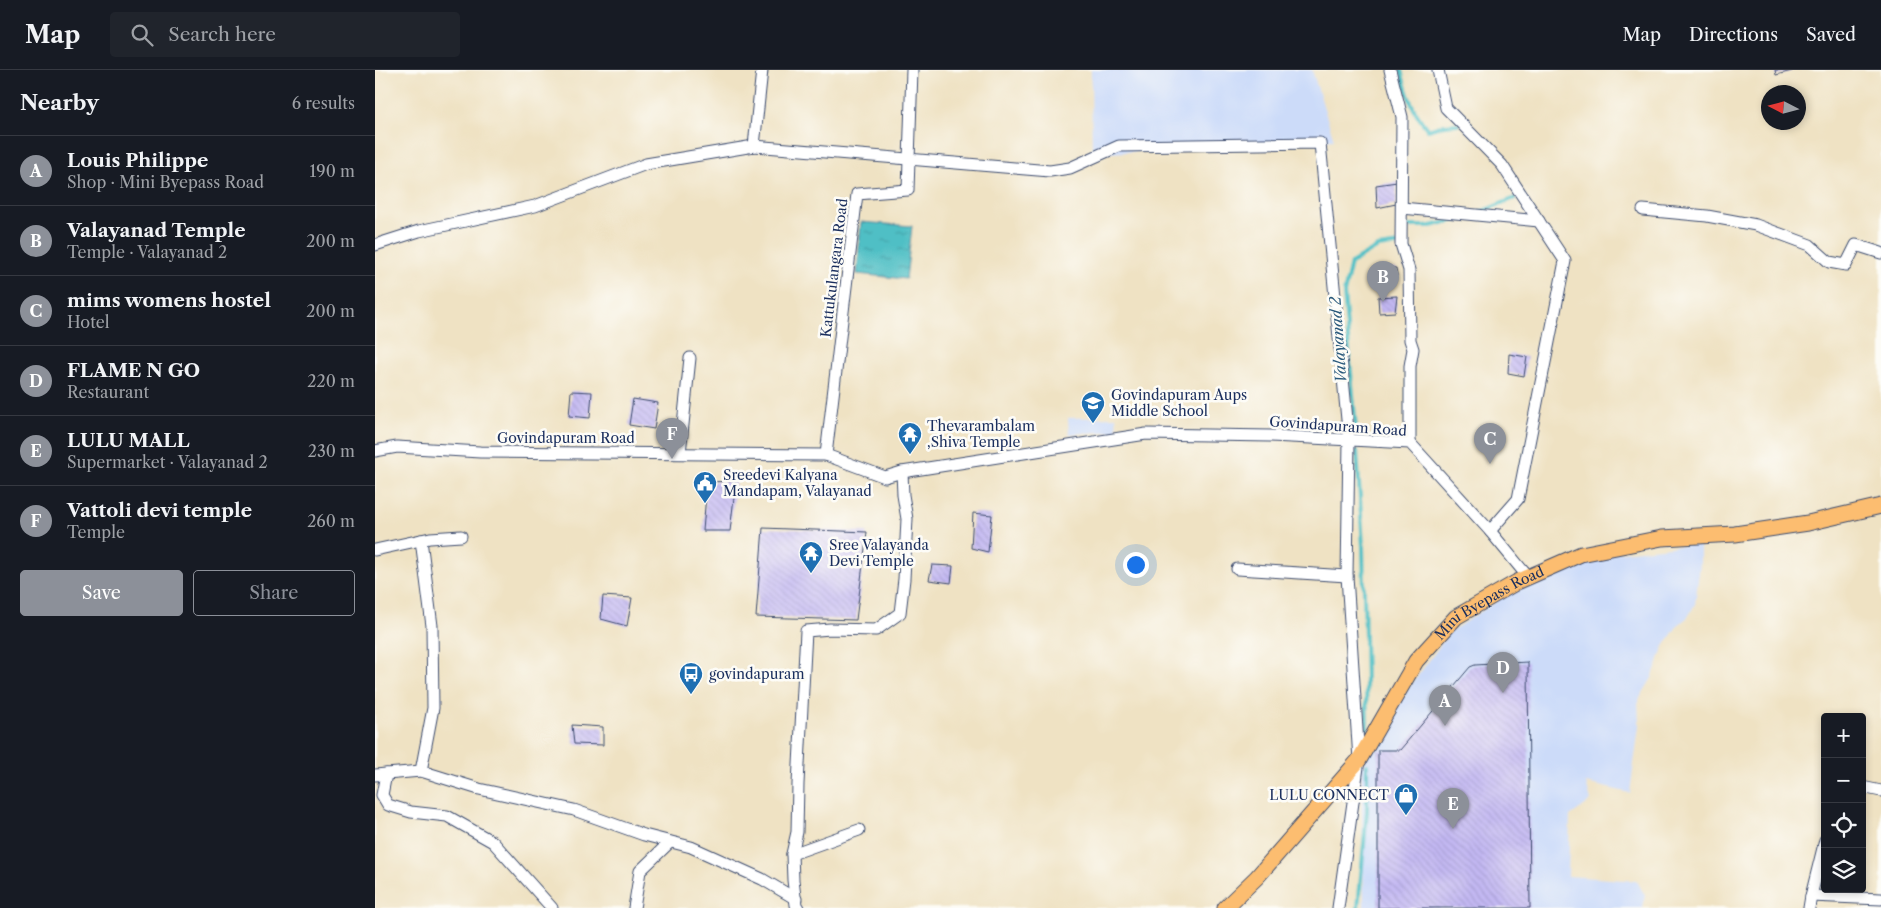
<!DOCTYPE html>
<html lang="en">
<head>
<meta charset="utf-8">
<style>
	:root { --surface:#171b24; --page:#20242c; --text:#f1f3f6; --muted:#9ea1a6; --line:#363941; --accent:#8c9099 }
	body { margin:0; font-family:"Libre Caslon Text",serif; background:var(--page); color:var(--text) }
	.controls { position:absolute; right:15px; bottom:15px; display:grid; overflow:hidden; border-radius:5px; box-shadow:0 2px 8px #0003 }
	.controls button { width:45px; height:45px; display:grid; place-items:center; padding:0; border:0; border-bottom:1px solid var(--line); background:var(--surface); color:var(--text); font:25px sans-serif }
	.compass { position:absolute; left:1386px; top:15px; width:45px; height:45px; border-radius:50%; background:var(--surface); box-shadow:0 2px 8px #0003; rotate:276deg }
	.you { position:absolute; left:760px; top:494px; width:18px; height:18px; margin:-12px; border:4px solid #fff; border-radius:50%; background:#1a73e8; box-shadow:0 0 0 8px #1a73e833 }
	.badge { display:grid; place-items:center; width:32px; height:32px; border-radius:50%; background:var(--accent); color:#fff; font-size:16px; font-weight:700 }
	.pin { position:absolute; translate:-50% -41px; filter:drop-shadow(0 1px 2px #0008) }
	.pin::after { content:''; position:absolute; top:26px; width:18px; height:15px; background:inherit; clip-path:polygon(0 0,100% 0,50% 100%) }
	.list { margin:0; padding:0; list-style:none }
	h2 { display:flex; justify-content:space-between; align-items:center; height:65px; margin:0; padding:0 20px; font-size:21px }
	h2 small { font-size:16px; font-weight:400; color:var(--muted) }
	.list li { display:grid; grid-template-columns:32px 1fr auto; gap:15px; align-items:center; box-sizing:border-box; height:70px; padding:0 20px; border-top:1px solid var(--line) }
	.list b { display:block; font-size:19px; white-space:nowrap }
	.list p { margin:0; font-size:16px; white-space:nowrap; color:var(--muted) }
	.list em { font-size:16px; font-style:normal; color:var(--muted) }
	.actions { display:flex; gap:10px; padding:15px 20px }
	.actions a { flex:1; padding:11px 0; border:1px solid var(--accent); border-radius:5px; text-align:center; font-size:18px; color:var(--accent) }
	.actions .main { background:var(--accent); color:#fff }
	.icon { flex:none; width:28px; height:28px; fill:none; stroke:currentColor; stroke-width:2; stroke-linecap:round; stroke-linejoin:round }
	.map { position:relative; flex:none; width:1506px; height:838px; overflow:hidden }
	header { display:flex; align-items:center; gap:30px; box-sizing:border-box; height:70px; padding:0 25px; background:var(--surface); border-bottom:1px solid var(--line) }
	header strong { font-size:24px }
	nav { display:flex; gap:28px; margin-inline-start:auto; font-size:18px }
	.search { width:350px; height:45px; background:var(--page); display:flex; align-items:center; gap:12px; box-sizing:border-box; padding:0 18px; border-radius:5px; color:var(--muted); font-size:19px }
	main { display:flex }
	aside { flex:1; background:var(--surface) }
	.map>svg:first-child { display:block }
</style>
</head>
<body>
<header>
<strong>Map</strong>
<div class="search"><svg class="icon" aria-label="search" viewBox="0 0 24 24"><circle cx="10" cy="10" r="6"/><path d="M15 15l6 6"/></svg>Search here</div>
<nav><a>Map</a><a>Directions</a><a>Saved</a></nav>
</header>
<main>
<aside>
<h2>Nearby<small>6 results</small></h2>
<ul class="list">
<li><span class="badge">A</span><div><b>Louis Philippe</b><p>Shop · Mini Byepass Road</p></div><em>190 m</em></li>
<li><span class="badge">B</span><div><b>Valayanad Temple</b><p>Temple · Valayanad 2</p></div><em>200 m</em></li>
<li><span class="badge">C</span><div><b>mims womens hostel</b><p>Hotel</p></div><em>200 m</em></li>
<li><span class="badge">D</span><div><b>FLAME N GO</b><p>Restaurant</p></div><em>220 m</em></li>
<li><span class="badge">E</span><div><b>LULU MALL</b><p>Supermarket · Valayanad 2</p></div><em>230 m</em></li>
<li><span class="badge">F</span><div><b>Vattoli devi temple</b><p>Temple</p></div><em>260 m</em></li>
</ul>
<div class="actions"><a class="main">Save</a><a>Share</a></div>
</aside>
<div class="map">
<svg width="1506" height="838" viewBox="0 0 1506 838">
	<defs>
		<pattern id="water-ripples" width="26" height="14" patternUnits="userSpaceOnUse" patternTransform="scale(1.25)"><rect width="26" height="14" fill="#50bfc5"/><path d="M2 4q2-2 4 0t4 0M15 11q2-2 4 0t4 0" fill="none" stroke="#429ca3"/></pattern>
		<pattern id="building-back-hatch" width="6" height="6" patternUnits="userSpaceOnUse" patternTransform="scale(1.25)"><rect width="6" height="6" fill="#c3b8f2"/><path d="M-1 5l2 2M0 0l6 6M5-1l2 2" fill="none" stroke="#a79ed2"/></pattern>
	</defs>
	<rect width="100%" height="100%" fill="#fdfcf7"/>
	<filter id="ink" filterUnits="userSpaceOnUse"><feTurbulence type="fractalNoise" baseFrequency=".02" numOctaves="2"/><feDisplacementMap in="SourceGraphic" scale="10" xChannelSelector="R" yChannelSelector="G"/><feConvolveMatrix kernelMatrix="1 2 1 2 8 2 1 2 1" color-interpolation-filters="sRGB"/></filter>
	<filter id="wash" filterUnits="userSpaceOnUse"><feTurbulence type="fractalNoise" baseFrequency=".0096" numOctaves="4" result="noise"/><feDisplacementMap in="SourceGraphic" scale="20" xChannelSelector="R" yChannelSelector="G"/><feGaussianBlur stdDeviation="1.12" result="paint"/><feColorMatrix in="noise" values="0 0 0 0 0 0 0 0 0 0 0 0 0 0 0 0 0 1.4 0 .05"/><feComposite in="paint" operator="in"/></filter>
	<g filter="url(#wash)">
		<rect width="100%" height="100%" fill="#efe2c3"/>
		<g fill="#ccdbf9">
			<path d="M 716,0 L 937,0 L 959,70 L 717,84 Z"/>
			<path d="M 741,347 L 742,361 L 694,364 L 693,348 Z"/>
			<path d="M 1325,474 L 1325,494 L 1320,534 L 1313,547 L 1303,555 L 1288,578 L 1277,608 L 1263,631 L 1264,656 L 1255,723 L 1211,713 L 1216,731 L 1195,746 L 1193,806 L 1262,811 L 1270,826 L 1268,838 L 989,838 L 986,696 L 1034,618 L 1075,562 L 1145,516 L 1201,495 L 1237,483 Z"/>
		</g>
		<path fill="url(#water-ripples)" stroke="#367792" d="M 486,152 L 537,156 L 531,209 L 482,204 Z"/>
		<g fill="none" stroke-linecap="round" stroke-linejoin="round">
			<g stroke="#50bfc5" stroke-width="4">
				<path d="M 1026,0 C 1032,25 1037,40 1053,60 L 1069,55 L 1083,54"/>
				<path d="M 1105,142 L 1140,128"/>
				<path d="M 1027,156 L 1056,156 L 1089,148"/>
				<path d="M 981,360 L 969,223 L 976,193 L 1003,177 L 1025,174"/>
				<path d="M 982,381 L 988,476 L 992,659"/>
				<path d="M 983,838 L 992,741 L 992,695"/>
			</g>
		</g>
		<g id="blocks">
			<g fill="url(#building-back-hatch)">
				<path d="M 1400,0 L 1417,0 L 1417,1 L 1401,5 Z"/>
				<path d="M 1022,112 L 1021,134 L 1002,138 L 1001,115 Z"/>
				<path d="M 1007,198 L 1021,198 L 1022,206 L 1009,206 Z"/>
				<path d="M 1022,226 L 1020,242 L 1004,243 L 1003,227 Z"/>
				<path d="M 1134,284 L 1152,287 L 1149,306 L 1133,303 Z"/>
				<path d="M 196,321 L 217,322 L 215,348 L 194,346 Z"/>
				<path d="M 258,329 L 283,333 L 279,359 L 254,355 Z"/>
				<path d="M 361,411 L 355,461 L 328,461 L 332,412 Z"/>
				<path d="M 598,443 L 617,445 L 613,482 L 596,478 Z"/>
				<path d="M 388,458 L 492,462 L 481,550 L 381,547 Z"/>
				<path d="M 557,495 L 578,496 L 576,513 L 554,510 Z"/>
				<path d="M 228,526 L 257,528 L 252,556 L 226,549 Z"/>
				<path d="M 1153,592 L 1155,838 L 1003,838 L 1003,680 L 1025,680 L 1095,597 L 1100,595 Z"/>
				<path d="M 197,655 L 228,657 L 228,675 L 199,674 Z"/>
			</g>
		</g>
	</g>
	<g filter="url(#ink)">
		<use href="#blocks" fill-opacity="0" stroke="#3b4a6d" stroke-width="1"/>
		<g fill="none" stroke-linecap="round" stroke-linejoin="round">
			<g stroke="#3b4a6d" stroke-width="13">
				<g id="minor">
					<path d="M 1015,0 L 1027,47 L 1026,174 L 1034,200 L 1035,270 L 1038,279 L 1035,296 L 1035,373"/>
					<path d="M 1063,0 L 1071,38 L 1127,95 L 1190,191 L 1143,429 L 1115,461"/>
					<path d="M 379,76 L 387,0"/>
					<path d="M 1027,138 L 1164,151"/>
					<path d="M 1268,140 L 1332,146 L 1381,155 L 1435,175 L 1454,192 L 1471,195 L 1481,175 L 1506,183"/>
					<path d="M 0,175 L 44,161 L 160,136 L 271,94 L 379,76 L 675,101 L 695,98 L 744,76 L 945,73 L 974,370 L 972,506 L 984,690 L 963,838"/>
					<path d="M 0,381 L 22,377 L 105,382 L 451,385 L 510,407 L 527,402 L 771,364 L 896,366 L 1035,373 L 1115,461 L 1153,507"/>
					<path d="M 305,383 L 315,288"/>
					<path d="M 451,385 L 482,124 L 533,120 L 537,0"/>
					<path d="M 46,470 L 57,556 L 58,638 L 46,701 L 104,719 L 199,740 L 269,765 L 316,777 L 387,809 L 421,829"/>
					<path d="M 0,480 L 55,468 L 86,466"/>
					<path d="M 862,499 L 972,506"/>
					<path d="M 11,704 L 7,725 L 13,735 L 36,742 L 72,746 L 118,772 L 177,838"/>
					<path d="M 0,705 L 46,701"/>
					<path d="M 1487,717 L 1506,721"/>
					<path d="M 417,784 L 484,760"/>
					<path d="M 1436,826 L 1450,770"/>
					<path d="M 259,838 L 265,801 L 295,772"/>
					<path d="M 423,838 L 421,835 L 418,810 L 417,784 L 422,762 L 423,714 L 431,561 L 455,559 L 501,560 L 525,543 L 529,509 L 532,449 L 528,425 L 527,402"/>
					<path d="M 1434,838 L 1436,826 L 1506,829"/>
				</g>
			</g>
			<g stroke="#3b4a6d" stroke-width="17">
				<g id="major">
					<path id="s1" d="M 850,838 L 882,807 L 984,690 L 1041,591 L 1081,547 L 1142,512 L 1206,484 L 1287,468 L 1360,464 L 1433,453 L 1506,436"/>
				</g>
			</g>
			<use href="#minor" stroke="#fff" stroke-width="11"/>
			<use href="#major" stroke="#fcbd6f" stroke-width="15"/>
		</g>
	</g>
	<defs>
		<g id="school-pin" transform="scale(1.25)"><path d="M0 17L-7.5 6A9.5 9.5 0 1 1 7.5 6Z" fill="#1f6fb2" stroke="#fdfcf7"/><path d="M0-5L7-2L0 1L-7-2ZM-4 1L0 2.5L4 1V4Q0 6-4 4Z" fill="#fff"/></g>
		<g id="temple-pin" transform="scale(1.25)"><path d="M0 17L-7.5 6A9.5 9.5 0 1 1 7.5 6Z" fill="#1f6fb2" stroke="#fdfcf7"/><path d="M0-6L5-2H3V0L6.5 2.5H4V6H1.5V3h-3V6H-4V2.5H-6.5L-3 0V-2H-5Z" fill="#fff"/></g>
		<g id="civic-pin" transform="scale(1.25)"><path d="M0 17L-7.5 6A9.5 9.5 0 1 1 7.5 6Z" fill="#1f6fb2" stroke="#fdfcf7"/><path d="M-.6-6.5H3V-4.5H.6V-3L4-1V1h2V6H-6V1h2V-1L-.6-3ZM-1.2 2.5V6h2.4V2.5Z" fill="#fff"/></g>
		<g id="bus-pin" transform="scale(1.25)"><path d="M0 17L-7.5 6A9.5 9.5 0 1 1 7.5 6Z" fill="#1f6fb2" stroke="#fdfcf7"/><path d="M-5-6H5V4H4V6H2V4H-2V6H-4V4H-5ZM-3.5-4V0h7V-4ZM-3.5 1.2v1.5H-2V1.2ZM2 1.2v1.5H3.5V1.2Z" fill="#fff"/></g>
		<g id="shop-pin" transform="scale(1.25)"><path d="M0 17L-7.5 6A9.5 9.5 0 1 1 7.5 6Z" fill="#1f6fb2" stroke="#fdfcf7"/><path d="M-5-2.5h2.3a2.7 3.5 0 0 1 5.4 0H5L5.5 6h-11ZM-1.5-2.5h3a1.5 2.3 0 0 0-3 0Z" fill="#fff"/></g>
	</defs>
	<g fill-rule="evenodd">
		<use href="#school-pin" x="718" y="333"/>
		<use href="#temple-pin" x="535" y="364"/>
		<use href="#civic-pin" x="330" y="413"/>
		<use href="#temple-pin" x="436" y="483"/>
		<use href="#bus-pin" x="316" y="604"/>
		<use href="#shop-pin" x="1031" y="725"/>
	</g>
	<g text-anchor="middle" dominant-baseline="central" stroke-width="5" stroke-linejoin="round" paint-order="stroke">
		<g font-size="14" fill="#1b2f5e" stroke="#fdfcf7">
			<text transform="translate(459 198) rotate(-83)">Kattukulangara Road</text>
			<text transform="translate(963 356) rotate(4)">Govindapuram Road</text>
			<text x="191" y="368">Govindapuram Road</text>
			<text stroke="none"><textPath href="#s1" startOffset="409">Mini Byepass Road</textPath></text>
		</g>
		<g font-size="14" fill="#1b2f5e" stroke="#fdfcf7" text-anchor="start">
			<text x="736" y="325">Govindapuram Aups<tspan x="736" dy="16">Middle School</tspan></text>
			<text x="552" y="356">Thevarambalam<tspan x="552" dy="16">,Shiva Temple</tspan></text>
			<text x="348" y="405">Sreedevi Kalyana<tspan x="348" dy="16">Mandapam, Valayanad</tspan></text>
			<text x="454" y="475">Sree Valayanda<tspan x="454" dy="16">Devi Temple</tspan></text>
			<text x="334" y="604">govindapuram</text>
			<text x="1014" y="725" text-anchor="end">LULU CONNECT</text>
		</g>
		<g font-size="15" font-style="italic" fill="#2b5a7d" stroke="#fdfcf7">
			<text transform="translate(963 270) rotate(-94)">Valayanad 2</text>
		</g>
	</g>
</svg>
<div class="controls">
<button>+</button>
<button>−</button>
<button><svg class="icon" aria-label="locate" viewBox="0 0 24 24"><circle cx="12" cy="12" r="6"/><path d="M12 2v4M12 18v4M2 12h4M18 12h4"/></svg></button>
<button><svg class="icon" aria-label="layers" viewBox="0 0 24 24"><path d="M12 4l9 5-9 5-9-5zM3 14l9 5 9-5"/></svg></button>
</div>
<svg class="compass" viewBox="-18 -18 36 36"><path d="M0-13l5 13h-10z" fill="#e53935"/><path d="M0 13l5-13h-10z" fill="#9ea1a6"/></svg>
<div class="you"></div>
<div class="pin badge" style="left:1070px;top:656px">A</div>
<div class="pin badge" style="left:1008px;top:232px">B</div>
<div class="pin badge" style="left:1115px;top:394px">C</div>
<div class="pin badge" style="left:1128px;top:623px">D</div>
<div class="pin badge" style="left:1078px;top:759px">E</div>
<div class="pin badge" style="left:297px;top:389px">F</div>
</div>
</main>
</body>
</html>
